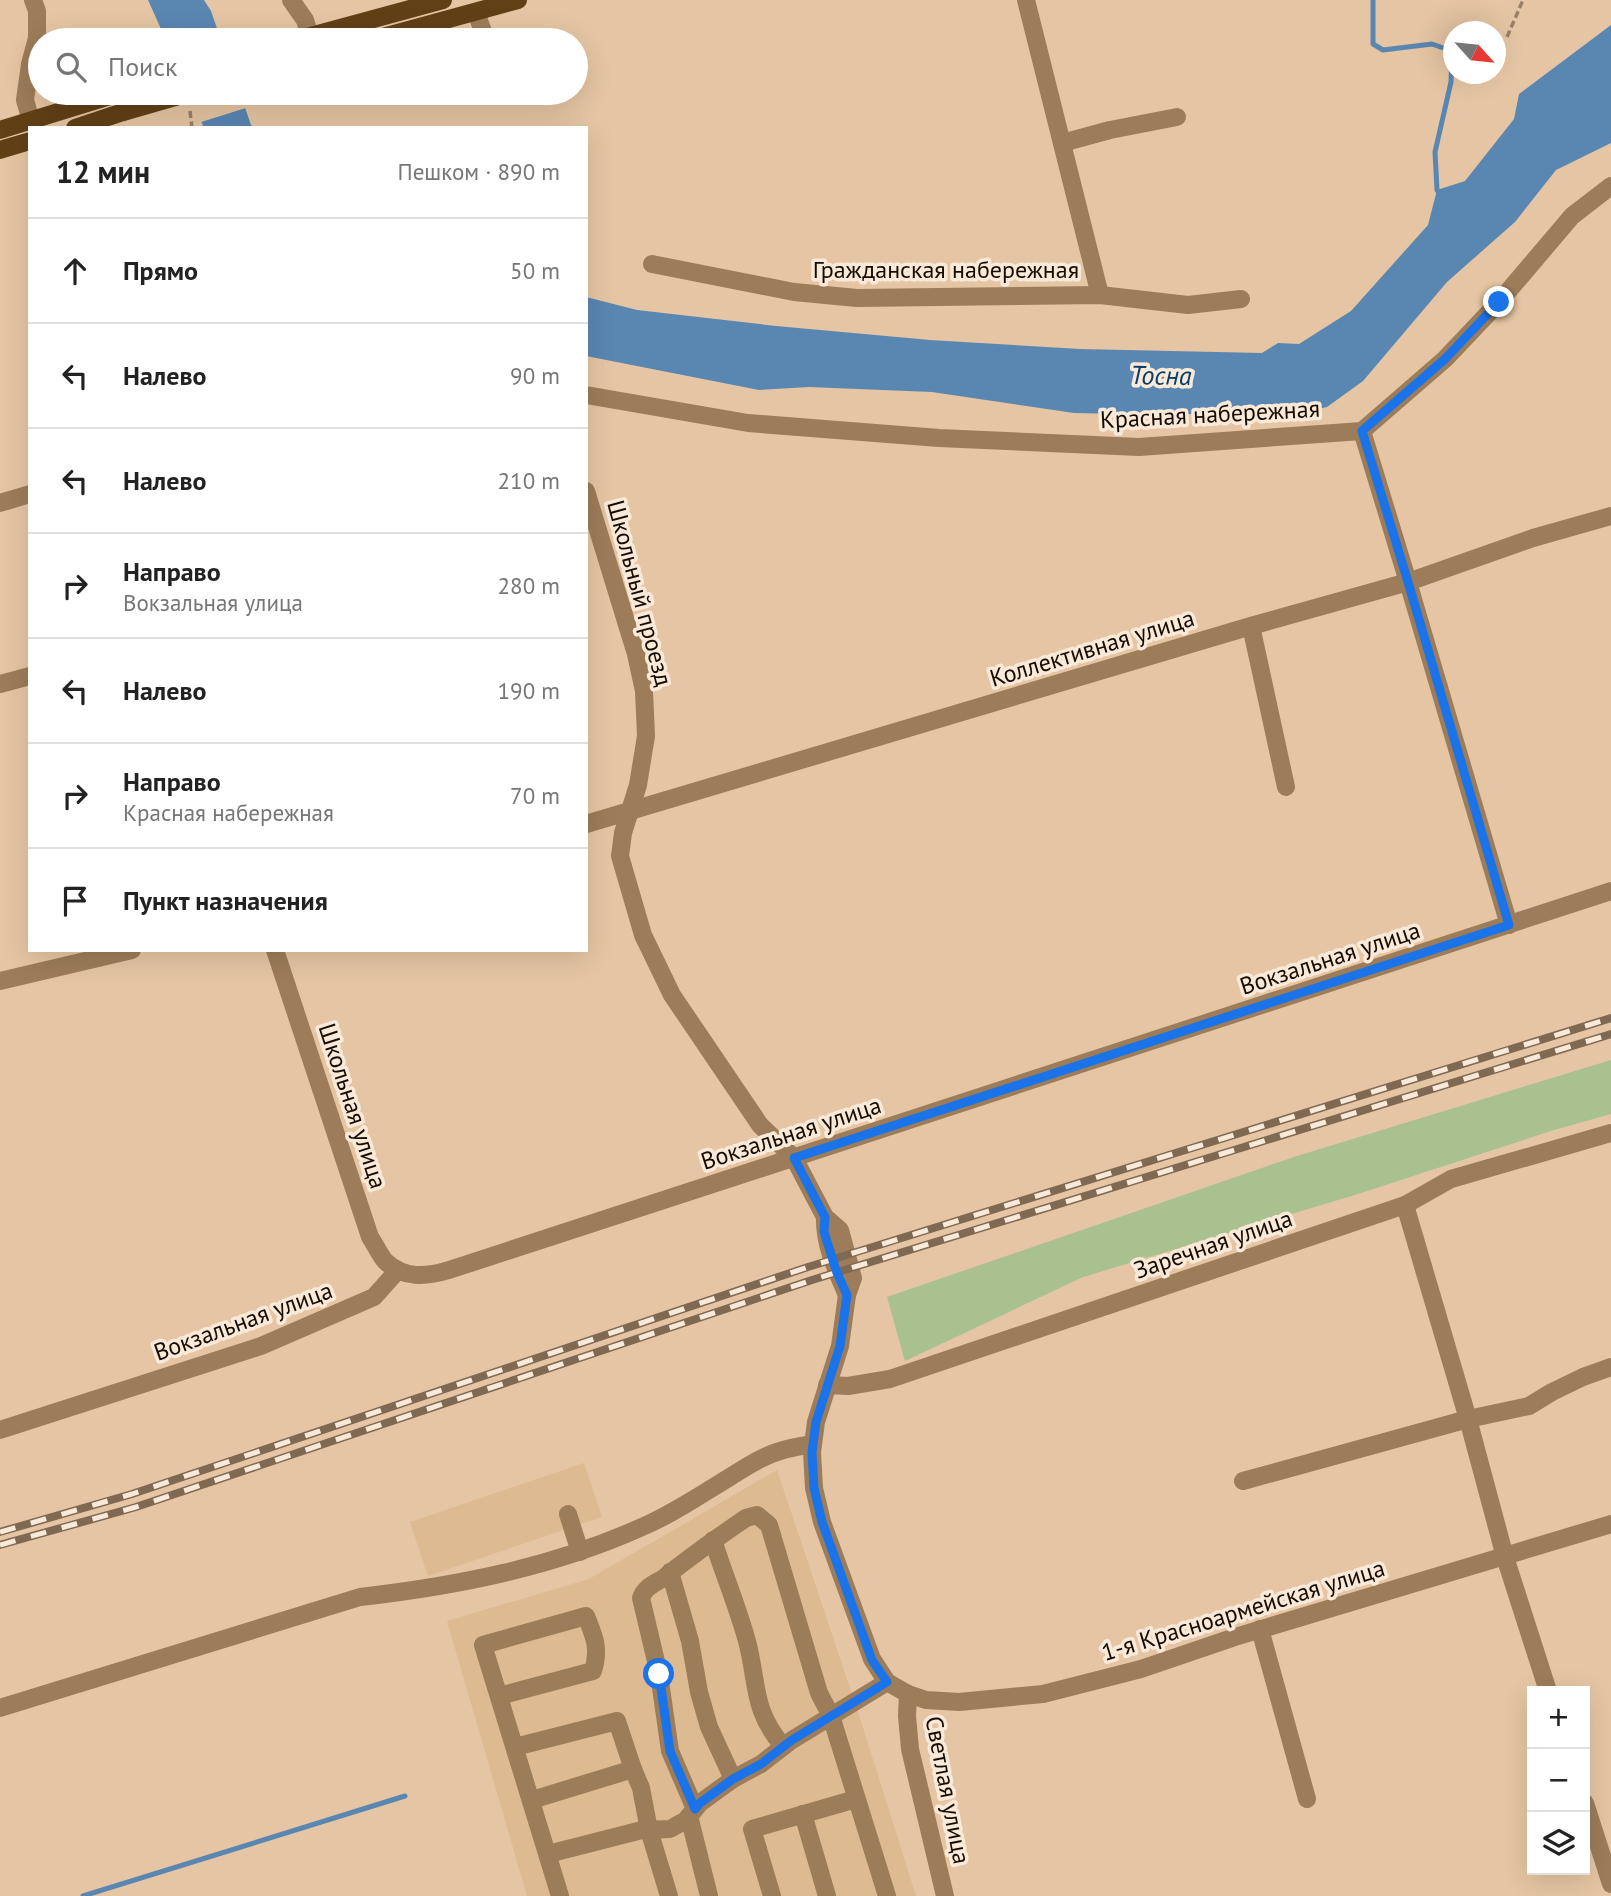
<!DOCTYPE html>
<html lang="ru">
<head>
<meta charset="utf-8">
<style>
	:root { --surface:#fff; --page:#f2f2f2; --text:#222; --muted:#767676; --line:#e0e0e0 }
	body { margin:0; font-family:"PT Sans",sans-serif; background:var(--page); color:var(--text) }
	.controls { position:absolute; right:21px; bottom:21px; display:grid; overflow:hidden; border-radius:0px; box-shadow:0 7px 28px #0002 }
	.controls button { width:63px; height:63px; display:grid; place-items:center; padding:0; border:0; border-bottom:2px solid var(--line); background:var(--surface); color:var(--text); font:35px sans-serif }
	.compass { position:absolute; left:1443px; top:21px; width:63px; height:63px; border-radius:50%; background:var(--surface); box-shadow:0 7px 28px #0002; rotate:117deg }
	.stop { position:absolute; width:21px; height:21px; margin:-16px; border:5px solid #1a73e8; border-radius:50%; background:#fff }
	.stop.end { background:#1a73e8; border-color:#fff; box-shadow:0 2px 7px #0008 }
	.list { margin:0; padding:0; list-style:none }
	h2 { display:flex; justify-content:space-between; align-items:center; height:91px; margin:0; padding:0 28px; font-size:30px }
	h2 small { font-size:23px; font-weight:400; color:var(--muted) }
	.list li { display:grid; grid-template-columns:46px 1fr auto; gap:21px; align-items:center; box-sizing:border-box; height:105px; padding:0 28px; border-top:2px solid var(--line) }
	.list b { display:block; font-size:26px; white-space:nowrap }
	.list p { margin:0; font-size:23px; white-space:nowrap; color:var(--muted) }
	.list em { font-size:23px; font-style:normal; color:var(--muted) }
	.icon { flex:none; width:38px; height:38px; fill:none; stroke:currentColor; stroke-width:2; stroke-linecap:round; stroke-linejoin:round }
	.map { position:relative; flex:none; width:1611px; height:1896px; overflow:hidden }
	.search { position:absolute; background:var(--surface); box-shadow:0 7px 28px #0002; left:28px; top:28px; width:560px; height:77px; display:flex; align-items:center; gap:18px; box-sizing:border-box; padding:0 24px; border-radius:38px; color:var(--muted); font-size:26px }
	.panel { position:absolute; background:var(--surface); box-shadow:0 7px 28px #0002; left:28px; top:126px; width:560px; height:826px; border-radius:0px }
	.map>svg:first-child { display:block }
</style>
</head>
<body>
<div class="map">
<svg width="1611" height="1896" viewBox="0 0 1611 1896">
	<rect width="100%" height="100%" fill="#e5c5a3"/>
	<g fill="#deba92">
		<path d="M 584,1463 L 602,1517 L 428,1576 L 410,1522 Z"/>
		<path d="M 777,1470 L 860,1718 L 916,1896 L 527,1896 L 447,1621 L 589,1579 Z"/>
	</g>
	<path fill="#a8c18e" d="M 1611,1060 L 1611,1114 L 1554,1130 L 1358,1194 L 1083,1277 L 905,1361 L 887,1297 L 1297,1156 Z"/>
	<g fill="#5a86b2">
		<path d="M 148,0 L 204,0 L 211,11 L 221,40 L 166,40 Z"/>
		<path d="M 1611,25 L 1611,143 L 1556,170 L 1515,222 L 1447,282 L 1363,381 L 1327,407 L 1313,410 L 1292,407 L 1176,415 L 1074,413 L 932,392 L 809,387 L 759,390 L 586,356 L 586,297 L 637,310 L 776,326 L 930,340 L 1080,349 L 1262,353 L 1278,343 L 1299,344 L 1351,311 L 1428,225 L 1437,190 L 1465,181 L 1514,119 L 1519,94 Z"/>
		<path d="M 189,93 L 240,93 L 251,125 L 256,128 L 204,128 Z"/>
	</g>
	<path fill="#e5c5a3" d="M 185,93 L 244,93 L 249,107 L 198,123 Z"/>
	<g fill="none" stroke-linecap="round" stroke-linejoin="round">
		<g stroke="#5a86b2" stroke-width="5">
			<path d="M 1373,0 L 1373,44 L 1383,50 L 1432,44 L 1452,51 L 1451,82 L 1435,152 L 1437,190 L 1440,194"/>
			<path d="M 83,1896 L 405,1796"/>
		</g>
		<g stroke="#998168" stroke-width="3.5" stroke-dasharray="7 3.5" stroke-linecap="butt">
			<path d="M 1507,37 L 1523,0"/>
			<path d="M 53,38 C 82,38 116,31 144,40"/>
			<path d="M 190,111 L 192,128"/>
		</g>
		<g stroke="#9d7c59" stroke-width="18">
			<path d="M 291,0 L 305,20 L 310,36"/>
			<path d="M 1026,0 L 1100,295"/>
			<path d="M 476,12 L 486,40"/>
			<path d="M 31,121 L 25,100 L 30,64 L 37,38 L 37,11 L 33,0"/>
			<path d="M 1062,143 L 1110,130 L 1177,117"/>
			<path d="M 652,264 L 794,292 L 857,298 L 1100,295 L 1188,305 L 1241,299"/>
			<path d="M 586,395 L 748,423 L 939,438 L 1139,447 L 1362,431 L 1445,359 L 1499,302 L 1572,216 L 1611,186"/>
			<path d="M 1362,431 L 1408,582 L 1509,925"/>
			<path d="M 586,491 L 636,654 L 644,691 L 646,736 L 638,785 L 623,833 L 620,856 L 643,935 L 672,995 L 760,1125 L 794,1158 L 825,1217 L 840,1230 L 853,1278 L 847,1295 L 840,1346 L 816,1422 L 812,1452 L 814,1488 L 822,1522 L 872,1659 L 887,1682 L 908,1694 L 926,1700 L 959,1702 L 1043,1694 L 1141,1669 L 1235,1637 L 1611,1524"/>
			<path d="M 0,503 L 30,494"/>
			<path d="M 1251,626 L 1286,787"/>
			<path d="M 0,684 L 30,676"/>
			<path d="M 586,824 L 1251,626 L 1408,582 L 1533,538 L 1611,516"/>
			<path d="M 275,950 L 370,1237 C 375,1244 379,1254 385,1261 C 404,1279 426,1277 449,1270 L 1611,891"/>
			<path d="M 0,981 L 132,950"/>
			<path d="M 1405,1205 L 1468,1419 L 1505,1557 L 1548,1691"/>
			<path d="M 825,1217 C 824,1244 836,1270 847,1295"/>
			<path d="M 827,1385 L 848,1386 L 890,1379 L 1405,1205 L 1451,1179 L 1611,1133"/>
			<path d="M 0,1430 L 261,1346 L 374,1297 L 398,1270"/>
			<path d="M 1243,1481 L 1468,1419 L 1529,1406 L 1552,1392 L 1583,1377 L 1611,1367"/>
			<path d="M 568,1514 L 580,1552"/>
			<path d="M 713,1540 C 724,1575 739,1610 748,1645 C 758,1687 753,1711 783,1746"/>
			<path d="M 670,1572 L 690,1641 L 699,1692 L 709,1727 L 733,1779"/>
			<path d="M 1260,1629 L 1307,1799"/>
			<path d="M 908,1694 L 907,1716 L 910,1749 L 945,1896"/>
			<path d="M 499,1696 L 593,1671 C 600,1648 594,1636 586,1616 L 483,1645 L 560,1896"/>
			<path d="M 0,1708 L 360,1597 C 457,1586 553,1567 642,1527 C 673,1514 702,1494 730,1477 C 745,1468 760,1457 777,1452 C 788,1448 800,1446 813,1444"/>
			<path d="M 515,1747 L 617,1721 L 633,1769 L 641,1788 L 649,1830 L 669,1896"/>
			<path d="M 532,1800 L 633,1769"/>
			<path d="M 1585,1803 L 1611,1884"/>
			<path d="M 695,1809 L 670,1751 L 659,1674 L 641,1598 C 645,1586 655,1584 665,1577 C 691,1556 718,1537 746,1518 L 757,1515 L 769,1525 L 819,1693 L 831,1716 L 887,1896"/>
			<path d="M 803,1814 L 827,1896"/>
			<path d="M 689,1816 L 709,1896"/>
			<path d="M 548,1854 L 642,1830 L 670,1829 L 686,1820 L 700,1803 L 733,1779 L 761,1764 L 792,1740 L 887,1682"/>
			<path d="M 772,1896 L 752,1829 L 856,1799"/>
		</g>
		<g stroke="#624017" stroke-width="18">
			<path d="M 296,40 L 443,0"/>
			<path d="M 372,40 L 518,0"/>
			<path d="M 75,128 L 123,112"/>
			<path d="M 0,130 L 120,93"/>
			<path d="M 0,150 L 30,141"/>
		</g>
		<g stroke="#7f6953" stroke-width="8">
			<g id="rail">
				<path d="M 0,1532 L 132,1494 L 808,1267 L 1611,1018"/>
				<path d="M 0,1545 L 136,1507 L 812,1280 L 1611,1034"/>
			</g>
		</g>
		<use href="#rail" stroke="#f9e9d8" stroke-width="5" stroke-dasharray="16" stroke-linecap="butt"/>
		<path stroke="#624017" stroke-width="18" d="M 123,112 L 189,93"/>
	</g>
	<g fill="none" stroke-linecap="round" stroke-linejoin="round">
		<path stroke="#1a73e8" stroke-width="9" d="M 659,1674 L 670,1751 L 695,1809 L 700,1803 L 733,1779 L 761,1764 L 792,1740 L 887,1682 L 872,1660 L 822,1522 L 814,1488 L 812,1452 L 816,1422 L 840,1346 L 847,1295 L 837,1273 L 824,1232 L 825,1217 L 794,1158 L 1509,925 L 1408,582 L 1362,431 L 1445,359 L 1499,302"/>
	</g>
	<g text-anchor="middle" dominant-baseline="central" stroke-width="7" stroke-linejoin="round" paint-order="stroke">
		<g font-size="24" fill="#170c02" stroke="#f9e9d8">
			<text x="946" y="269">Гражданская набережная</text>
			<text transform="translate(1210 414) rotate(-3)">Красная набережная</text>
			<text transform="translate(640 593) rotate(75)">Школьный проезд</text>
			<text transform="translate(1092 648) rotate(-17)">Коллективная улица</text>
			<text transform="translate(1330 958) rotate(-18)">Вокзальная улица</text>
			<text transform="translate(353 1106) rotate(72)">Школьная улица</text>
			<text transform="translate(791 1133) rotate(-18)">Вокзальная улица</text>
			<text transform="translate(1213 1244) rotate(-19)">Заречная улица</text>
			<text transform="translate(243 1321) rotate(-20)">Вокзальная улица</text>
			<text transform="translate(1243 1610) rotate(-17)">1-я Красноармейская улица</text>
			<text transform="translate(948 1790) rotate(79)">Светлая улица</text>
		</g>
		<g font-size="26" font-style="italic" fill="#093e68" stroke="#f9e9d8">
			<text transform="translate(1161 375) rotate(1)">Тосна</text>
		</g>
	</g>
</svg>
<div class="controls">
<button>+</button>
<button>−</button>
<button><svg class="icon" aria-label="layers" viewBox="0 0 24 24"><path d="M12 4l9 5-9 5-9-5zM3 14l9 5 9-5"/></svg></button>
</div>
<svg class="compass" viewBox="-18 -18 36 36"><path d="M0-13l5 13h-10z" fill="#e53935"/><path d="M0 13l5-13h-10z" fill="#767676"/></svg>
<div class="stop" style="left:659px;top:1674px"></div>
<div class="stop end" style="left:1499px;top:302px"></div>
<div class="search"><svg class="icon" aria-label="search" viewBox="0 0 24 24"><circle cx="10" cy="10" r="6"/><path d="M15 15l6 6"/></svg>Поиск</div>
<section class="panel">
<h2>12 мин<small>Пешком · 890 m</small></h2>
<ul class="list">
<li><svg class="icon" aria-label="ahead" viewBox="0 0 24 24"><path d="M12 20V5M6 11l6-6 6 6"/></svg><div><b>Прямо</b></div><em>50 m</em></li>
<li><svg class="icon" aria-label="left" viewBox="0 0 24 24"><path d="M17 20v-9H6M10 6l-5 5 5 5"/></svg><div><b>Налево</b></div><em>90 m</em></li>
<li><svg class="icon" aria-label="left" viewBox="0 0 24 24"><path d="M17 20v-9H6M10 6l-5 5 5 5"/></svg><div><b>Налево</b></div><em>210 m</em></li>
<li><svg class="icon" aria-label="right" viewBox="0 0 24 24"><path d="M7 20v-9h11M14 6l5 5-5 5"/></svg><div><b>Направо</b><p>Вокзальная улица</p></div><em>280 m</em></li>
<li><svg class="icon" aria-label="left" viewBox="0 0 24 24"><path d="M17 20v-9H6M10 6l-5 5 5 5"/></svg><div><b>Налево</b></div><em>190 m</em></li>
<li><svg class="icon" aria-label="right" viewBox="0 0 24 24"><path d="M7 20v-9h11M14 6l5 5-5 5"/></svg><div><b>Направо</b><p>Красная набережная</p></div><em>70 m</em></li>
<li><svg class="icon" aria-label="arrive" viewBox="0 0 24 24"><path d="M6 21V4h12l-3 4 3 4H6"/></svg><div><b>Пункт назначения</b></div></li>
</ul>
</section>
</div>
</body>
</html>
